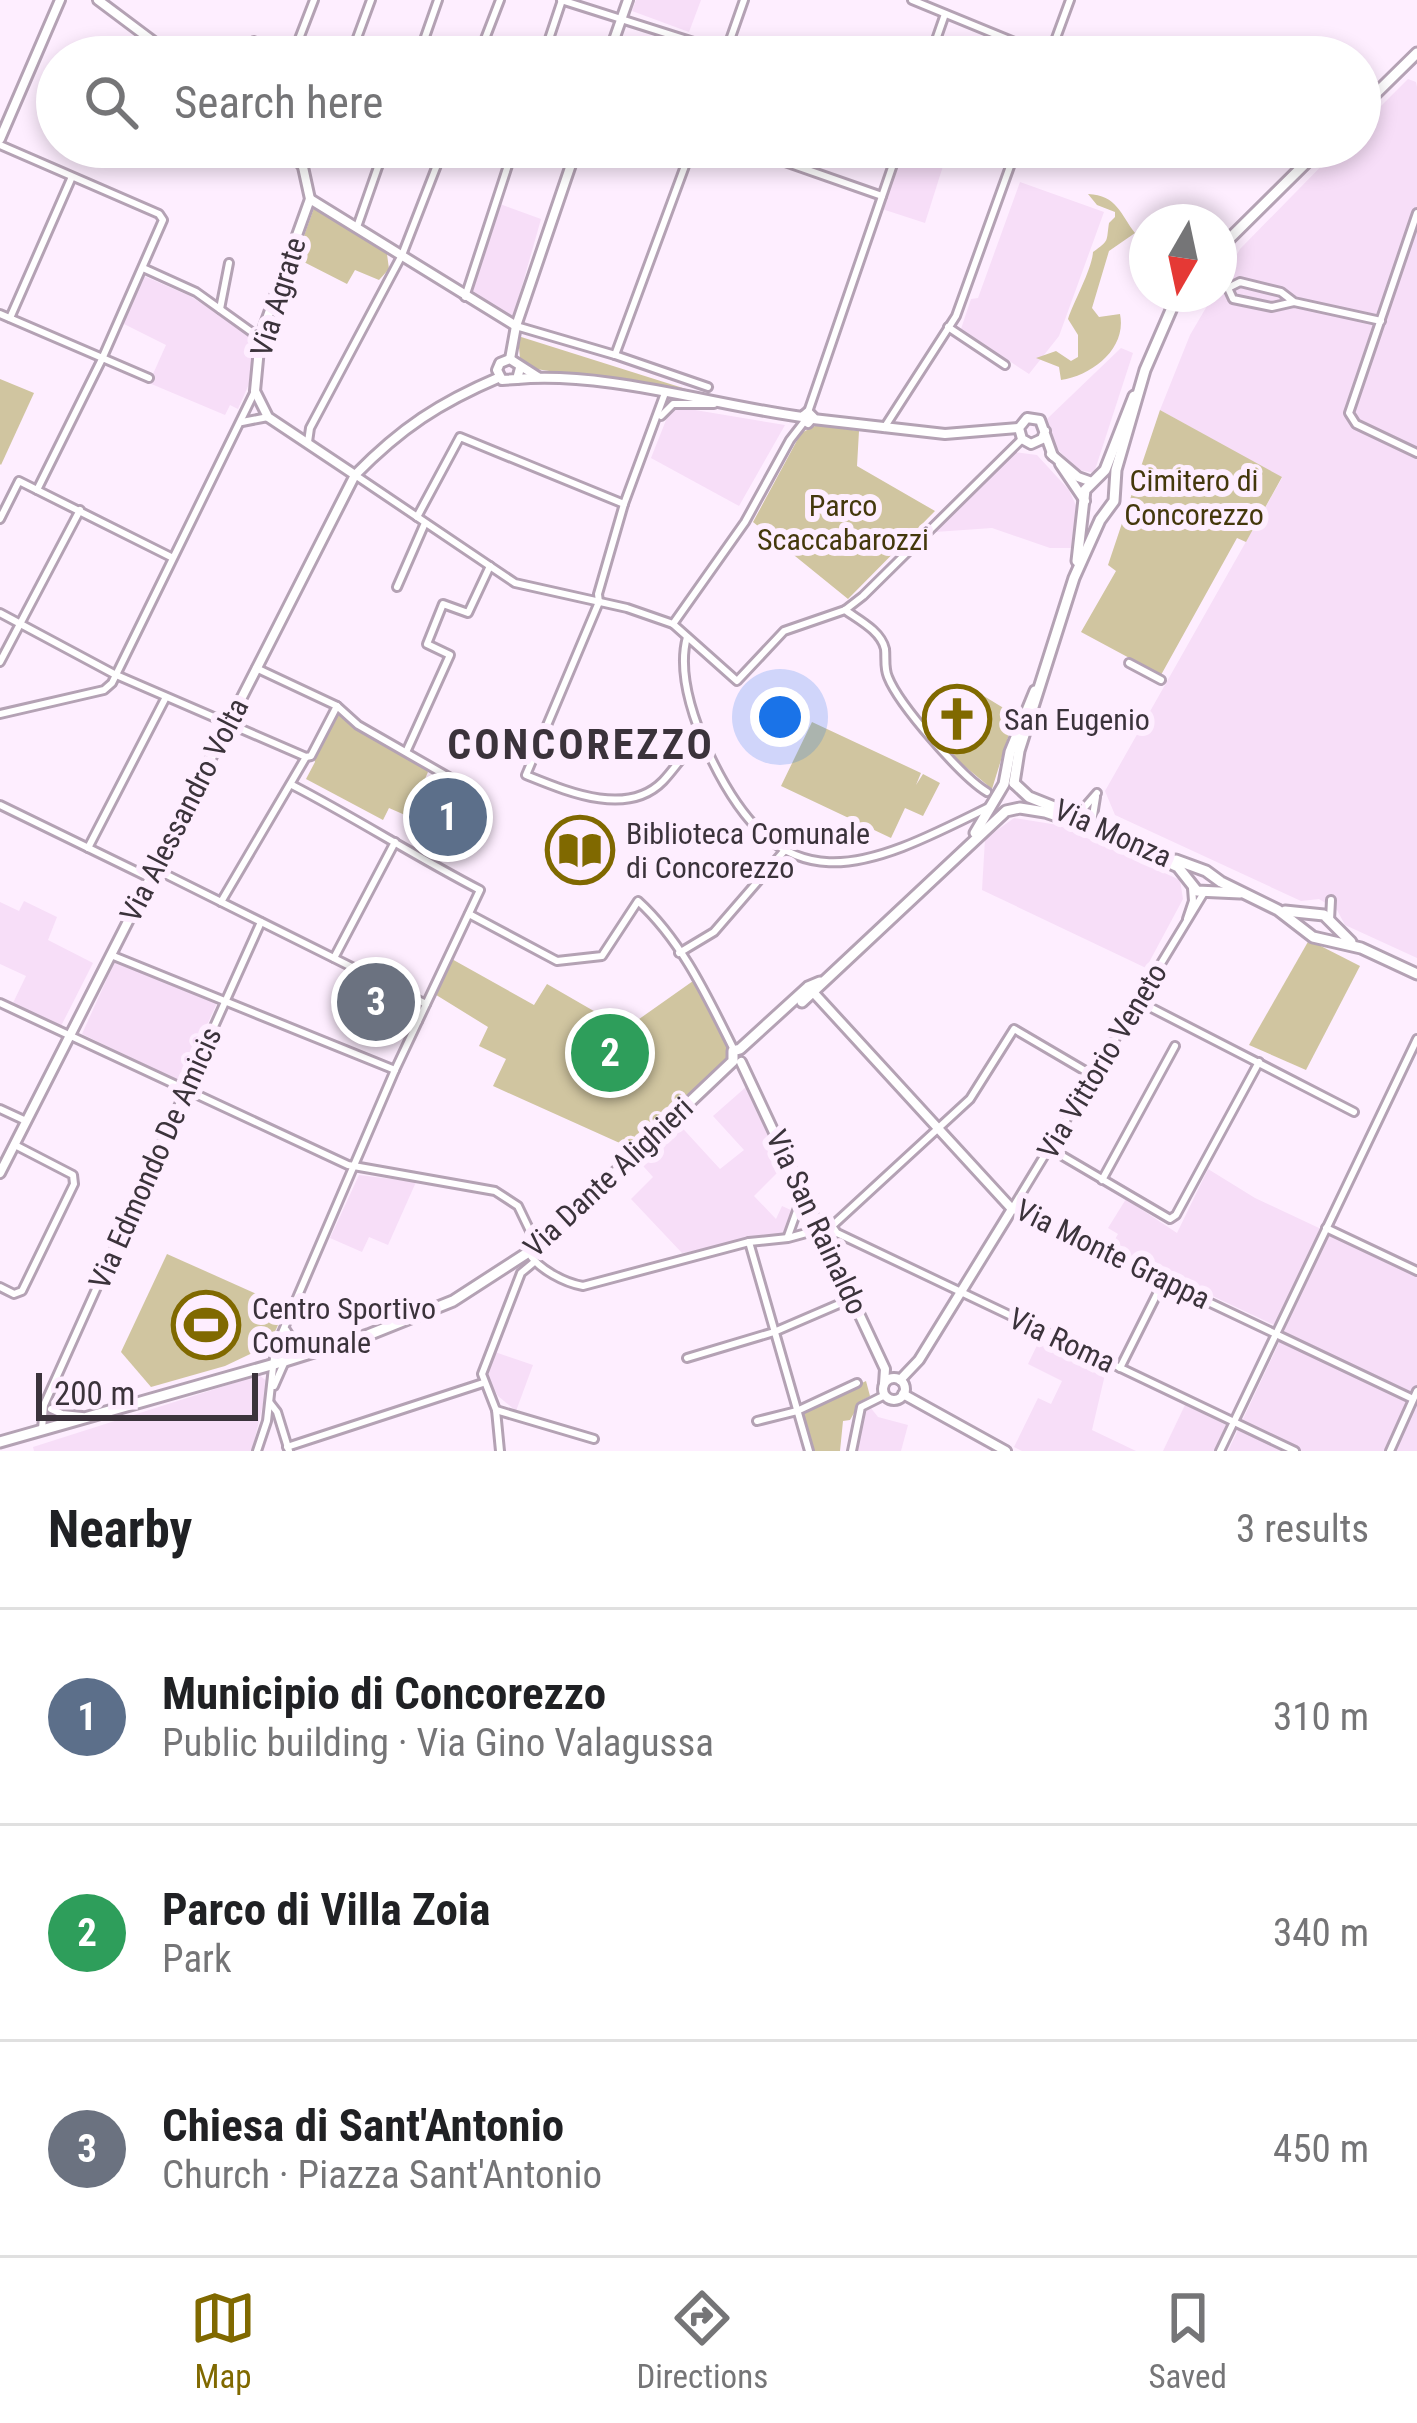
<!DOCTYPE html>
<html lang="en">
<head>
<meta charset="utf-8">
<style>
	:root { --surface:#fff; --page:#f6f6f6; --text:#202124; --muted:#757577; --line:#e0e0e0; --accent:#806900 }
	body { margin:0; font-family:"Roboto Condensed",sans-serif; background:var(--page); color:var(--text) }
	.compass { position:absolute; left:1129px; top:204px; width:108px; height:108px; border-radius:50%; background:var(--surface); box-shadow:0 6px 18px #0003; rotate:189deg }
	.scale { position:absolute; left:36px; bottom:30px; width:222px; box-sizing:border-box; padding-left:12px; border:6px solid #3b333b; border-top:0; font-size:33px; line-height:42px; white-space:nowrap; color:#3b333b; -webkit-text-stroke:9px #feeeff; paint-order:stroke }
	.you { position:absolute; left:780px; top:717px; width:42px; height:42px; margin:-30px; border:9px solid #fff; border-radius:50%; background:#1a73e8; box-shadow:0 0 0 18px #1a73e833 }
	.badge { display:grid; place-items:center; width:78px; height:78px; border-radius:50%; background:var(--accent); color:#fff; font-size:39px; font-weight:700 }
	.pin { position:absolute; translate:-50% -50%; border:6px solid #fff; box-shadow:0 3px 12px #0006 }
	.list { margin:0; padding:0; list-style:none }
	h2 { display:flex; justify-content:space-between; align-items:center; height:156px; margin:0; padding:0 48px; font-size:51px }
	h2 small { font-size:39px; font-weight:400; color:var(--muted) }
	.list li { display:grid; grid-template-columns:78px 1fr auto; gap:36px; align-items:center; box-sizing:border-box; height:216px; padding:0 48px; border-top:3px solid var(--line) }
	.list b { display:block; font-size:45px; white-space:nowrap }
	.list p { margin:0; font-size:39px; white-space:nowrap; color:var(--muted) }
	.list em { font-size:39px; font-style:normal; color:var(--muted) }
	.icon { flex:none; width:66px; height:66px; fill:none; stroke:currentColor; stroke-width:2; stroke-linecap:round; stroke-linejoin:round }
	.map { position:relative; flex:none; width:1417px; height:1451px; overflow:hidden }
	.search { position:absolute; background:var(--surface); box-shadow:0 6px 18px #0003; left:36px; right:36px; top:36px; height:132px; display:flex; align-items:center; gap:30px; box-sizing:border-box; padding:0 42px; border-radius:66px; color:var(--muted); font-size:45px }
	.sheet { height:804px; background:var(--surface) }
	nav { display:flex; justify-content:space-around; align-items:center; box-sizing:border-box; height:168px; border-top:3px solid var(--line); background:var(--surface); font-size:33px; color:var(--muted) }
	nav a { display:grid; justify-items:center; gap:6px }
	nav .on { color:var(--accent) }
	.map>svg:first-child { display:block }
</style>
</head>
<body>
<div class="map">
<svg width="1417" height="1451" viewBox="0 0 1417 1451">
	<rect width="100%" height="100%" fill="#feeeff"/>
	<g fill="#f7def8">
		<path d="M 636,0 L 701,0 L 689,32 L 632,11 Z"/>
		<path d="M 1408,79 L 1416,82 L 1417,87 L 1417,958 L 1345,925 L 1337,910 L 1319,899 L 1301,901 L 1115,815 L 1105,791 L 1282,478 L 1160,410 L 1190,335 L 1214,294 L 1219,294 L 1219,285 L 1240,249 L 1340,147 L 1360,147 L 1360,127 Z"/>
		<path d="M 904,147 L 949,147 L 925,223 L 882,209 Z"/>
		<path d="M 1020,182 L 1104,212 L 1059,336 L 1029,374 L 961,329 L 971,299 L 978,298 Z"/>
		<path d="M 500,204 L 541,219 L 513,318 L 471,295 Z"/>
		<path d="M 144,276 L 190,296 L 254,337 L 252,377 L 238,409 L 230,405 L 225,415 L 149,383 L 166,345 L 122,323 Z"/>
		<path d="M 1121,348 L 1133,353 L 1094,473 L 1079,470 L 1055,447 L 1047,419 Z"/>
		<path d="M 677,407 L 785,425 L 739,506 L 651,458 L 670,410 Z"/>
		<path d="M 1015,452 L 1037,455 L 1069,490 L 1079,512 L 1074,548 L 1050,548 L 992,528 L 935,532 Z"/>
		<path d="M 1014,818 L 1058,825 L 1180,880 L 1183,899 L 1146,968 L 982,890 L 985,839 Z"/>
		<path d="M 24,901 L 57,917 L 48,940 L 93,963 L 61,1026 L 13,1003 L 26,976 L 0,964 L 0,902 L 19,911 Z"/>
		<path d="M 115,961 L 217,1003 L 181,1082 L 82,1034 Z"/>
		<path d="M 746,1087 L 783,1167 L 754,1196 L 776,1219 L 782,1206 L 793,1211 L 783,1235 L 682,1253 L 631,1199 L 653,1177 L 635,1157 L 675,1120 L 720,1169 L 744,1150 L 713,1116 Z"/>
		<path d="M 1208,1169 L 1255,1198 L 1417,1274 L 1417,1451 L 1228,1451 L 1285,1330 L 1110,1248 L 1118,1234 L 1108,1228 L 1126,1199 L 1177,1233 Z"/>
		<path d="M 359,1175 L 416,1182 L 388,1245 L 369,1237 L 362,1252 L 330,1238 Z"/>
		<path d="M 1042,1335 L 1107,1366 L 1092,1430 L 1136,1451 L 1022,1451 L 1014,1447 L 1038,1398 L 1051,1404 L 1062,1381 L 1028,1364 Z"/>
		<path d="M 495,1352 L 533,1365 L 516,1411 L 498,1396 L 486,1376 Z"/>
		<path d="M 259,1375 L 268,1382 L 252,1451 L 34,1451 L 33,1447 Z"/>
		<path d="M 1185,1405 L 1226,1425 L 1214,1451 L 1163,1451 Z"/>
		<path d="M 870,1407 L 878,1417 L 908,1425 L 901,1451 L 855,1451 L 862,1414 Z"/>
	</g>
	<g fill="#d0c5a0">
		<path d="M 1088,194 C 1117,195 1121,215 1135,233 L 1109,251 L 1092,308 L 1099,317 L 1120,314 C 1127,348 1093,375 1061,380 L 1059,367 L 1036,358 L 1056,351 L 1071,361 L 1078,357 L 1078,335 L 1068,319 C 1074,301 1092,269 1093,252 C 1110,240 1106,242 1109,223 L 1115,217 L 1115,212 L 1097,205 Z"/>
		<path d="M 314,208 L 387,254 L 389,269 L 379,280 L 355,270 L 347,284 L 296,258 Z"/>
		<path d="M 518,336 L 686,389 L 685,391 L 529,368 L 520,358 Z"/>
		<path d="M 0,379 L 34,393 L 1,465 L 0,464 Z"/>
		<path d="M 1160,410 L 1282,477 L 1246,542 L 1237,538 L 1161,675 L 1081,632 L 1116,571 L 1108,565 Z"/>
		<path d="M 817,425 L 859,431 L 857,466 L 935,511 L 848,599 L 753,522 L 801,433 Z"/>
		<path d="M 974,690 L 1015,715 L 992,789 L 950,754 L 976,728 L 985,712 L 968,700 Z"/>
		<path d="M 335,713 L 407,754 L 428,772 L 410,813 L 405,815 L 389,808 L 383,820 L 306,779 L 315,762 L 313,755 Z"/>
		<path d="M 812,722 L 921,773 L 916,785 L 923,774 L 940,783 L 923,816 L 905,808 L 891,838 L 781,786 Z"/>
		<path d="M 1309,940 L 1360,966 L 1306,1070 L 1249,1045 Z"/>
		<path d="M 450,958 L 534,1005 L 547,984 L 625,1029 L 693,981 L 728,1048 L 726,1061 L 633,1149 L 493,1086 L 506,1059 L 479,1046 L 488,1027 L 433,993 Z"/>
		<path d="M 167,1254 L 286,1307 L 269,1345 L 225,1366 L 151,1387 L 121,1352 Z"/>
		<path d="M 866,1381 L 870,1396 L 861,1401 L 850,1420 L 843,1421 L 840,1451 L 813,1451 L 802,1413 Z"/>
	</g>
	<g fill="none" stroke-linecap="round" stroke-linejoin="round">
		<g stroke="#b4a2b4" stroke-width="12">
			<g id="minor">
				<path d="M 561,0 L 741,57"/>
				<path d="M 912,0 L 1051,57"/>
				<path d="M 248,57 L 254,41"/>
				<path d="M 292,57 L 314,0"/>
				<path d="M 350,57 L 371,0"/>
				<path d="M 418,57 L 438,0"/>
				<path d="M 478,57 L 500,0"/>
				<path d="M 543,57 L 562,0"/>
				<path d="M 724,57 L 744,0"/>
				<path d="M 930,57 L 945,14"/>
				<path d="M 1049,57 L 1070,0"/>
				<path d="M 0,145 L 159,214 L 163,220 L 102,359 L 37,490"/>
				<path d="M 742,147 L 882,196"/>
				<path d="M 303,167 L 315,147"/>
				<path d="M 1417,213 L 1349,413 L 1356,424 L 1417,453"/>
				<path d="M 357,227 L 385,147"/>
				<path d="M 143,268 L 196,292 L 260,338"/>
				<path d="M 465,297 L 514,147"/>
				<path d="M 1294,302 L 1272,307 L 1233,299 L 1228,288 L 1240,282 L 1281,292 L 1294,302 L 1381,321"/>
				<path d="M 220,309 L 229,263"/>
				<path d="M 0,314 L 149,378"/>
				<path d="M 10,318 L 71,179"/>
				<path d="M 516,326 L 615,355 L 708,387"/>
				<path d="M 948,327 L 1005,365"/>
				<path d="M 615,355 L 692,147"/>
				<path d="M 665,393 L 624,504 L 598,594 L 599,602 L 526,775 C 566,791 627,818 663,781 C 677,766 685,751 702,738"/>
				<path d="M 808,412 L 899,147"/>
				<path d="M 661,416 L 673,404 L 714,404"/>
				<path d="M 242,422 L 268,417"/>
				<path d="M 884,428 L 956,316 L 1017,147"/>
				<path d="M 308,442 L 310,428 L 402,255 L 444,147"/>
				<path d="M 355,475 L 515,583 L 627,608 L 673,624 L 737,681 L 784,631 L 845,610 L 863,596 L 1022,439"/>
				<path d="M 417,517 L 460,437 L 624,504"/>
				<path d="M 0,519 L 19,481 L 171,557"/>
				<path d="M 397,587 L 425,523"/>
				<path d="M 845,610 C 859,620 881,631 885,649 C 886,658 884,668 888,677 C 899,705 962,777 987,792"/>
				<path d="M 0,613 L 114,674 L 306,757"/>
				<path d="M 673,624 L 745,522 L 790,440 L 804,422"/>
				<path d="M 687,637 C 677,673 694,721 709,754 C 782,909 863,870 989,807"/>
				<path d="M 0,662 L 80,510"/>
				<path d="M 1129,663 L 1161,680"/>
				<path d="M 256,668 L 337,706 L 358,725 L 454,780"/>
				<path d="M 0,714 L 104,690 L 112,683 L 255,391"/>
				<path d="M 407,750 L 450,655 L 427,644 L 443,604 L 468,613 L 490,566"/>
				<path d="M 0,805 L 150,878"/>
				<path d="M 1066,809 L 1084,808 L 1097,793"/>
				<path d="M 1092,822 L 1096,797"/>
				<path d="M 88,848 L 166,697"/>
				<path d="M 155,869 L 426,1004"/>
				<path d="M 1205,891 L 1012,1209 L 1413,1399"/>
				<path d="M 221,902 L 306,757 L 311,756 L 337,706"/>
				<path d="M 469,914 L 557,961 L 602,956 L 638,901 C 682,941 708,998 734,1050"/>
				<path d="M 1187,919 L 1193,901 L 1192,888"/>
				<path d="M 1330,920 L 1331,900"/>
				<path d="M 679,953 L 714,932 L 785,850"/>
				<path d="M 111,955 L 395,1070"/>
				<path d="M 334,958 L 395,842"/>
				<path d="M 1138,1001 L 1354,1112"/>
				<path d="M 0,1003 L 348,1165 L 495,1191 L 518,1206 L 531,1233"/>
				<path d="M 379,1016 L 418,1021"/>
				<path d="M 0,1109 L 26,1121"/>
				<path d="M 1049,1148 L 1170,1219 L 1176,1215 L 1259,1062"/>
				<path d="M 1102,1180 L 1175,1046"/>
				<path d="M 832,1226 L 837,1233 L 1295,1451"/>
				<path d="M 1326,1228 L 1417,1271"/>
				<path d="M 788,1236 L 803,1194"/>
				<path d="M 749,1242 L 809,1451"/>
				<path d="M 529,1253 C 538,1269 565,1283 583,1286 L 749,1242 L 788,1238 L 832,1226 L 970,1099 L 1014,1029 L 1094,1076"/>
				<path d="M 0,1287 L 14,1294 L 22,1291 L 74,1184 L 73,1175 L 15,1145"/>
				<path d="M 286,1330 L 297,1347 L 310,1351"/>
				<path d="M 687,1358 L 774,1332 L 853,1298"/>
				<path d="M 1120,1368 L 1164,1280"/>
				<path d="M 274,1386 L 285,1361 L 285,1330"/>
				<path d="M 270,1403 L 277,1412 L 289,1451"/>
				<path d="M 51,1409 L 62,1414 L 82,1416"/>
				<path d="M 496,1410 L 594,1439"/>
				<path d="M 757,1421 L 797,1411 L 857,1383"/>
				<path d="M 42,1429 L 44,1405 L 261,922"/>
				<path d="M 287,1447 L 483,1383"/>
				<path d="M 257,1451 L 267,1421 L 275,1349 L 395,1070 L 480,890 C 416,857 356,818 292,785"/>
				<path d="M 500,1451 L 496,1410 L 482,1374 L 521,1273 L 533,1263"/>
				<path d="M 852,1451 L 861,1407 L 885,1395"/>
				<path d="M 1220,1451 L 1417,1039"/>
				<path d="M 1390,1451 L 1417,1391"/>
			</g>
		</g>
		<g stroke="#b4a2b4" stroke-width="14">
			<g id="tertiary">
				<path d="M 98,0 L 174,57"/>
				<path d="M 608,57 L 628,0"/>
				<path d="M 0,139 L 60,0"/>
				<path d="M 289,147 L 303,167 L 310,199 L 260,338 L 255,391 L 268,417 L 355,475"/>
				<path d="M 310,199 L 516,326"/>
				<path d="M 510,359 L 516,326 L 577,147"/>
				<path d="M 520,368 L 517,379 L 502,380 L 497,370 L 500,363 L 510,359 L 538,377"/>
				<path d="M 517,379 C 604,371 714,405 802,417 L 808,412 L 813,417 L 808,423 L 802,417"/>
				<path d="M 813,419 L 945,434 L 1019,428"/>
				<path d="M 1045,431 L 1042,439 L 1031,444 L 1022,439 L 1019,428 L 1027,418 L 1040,420 L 1053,456"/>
				<path d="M 1051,454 L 1078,477 L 1092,482"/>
				<path d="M 1060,464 L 1085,501"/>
				<path d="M 813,992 L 1012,1209 L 919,1360 L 900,1380"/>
				<path d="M 741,1062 L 885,1369 L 884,1384"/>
				<path d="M 0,1173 L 355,475 C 401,428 439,403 500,377"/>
				<circle cx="894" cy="1389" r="11"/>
				<path d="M 903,1394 L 1006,1451"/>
			</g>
		</g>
		<g stroke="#b4a2b4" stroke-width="15">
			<g id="secondary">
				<path d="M 1360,109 L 1417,53"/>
				<path d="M 1219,249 L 1322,147"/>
				<path d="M 1077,561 L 1085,490 L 1105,470 L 1134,396"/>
				<path d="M 1014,783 L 1019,751 L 1074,578 L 1100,520 L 1114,501 L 1116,470 L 1145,370 L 1178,294"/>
				<path d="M 1014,783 L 1029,797 L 1089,821"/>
				<path d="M 975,833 L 1004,784 L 1010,752 L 1035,691"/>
				<path d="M 1176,860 L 1206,871 L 1221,882 L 1278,910 L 1313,937 L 1361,948 L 1417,974"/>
				<path d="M 1285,911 L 1324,915 L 1351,942"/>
				<path d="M 802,1002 L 1006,811 L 1020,808 L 1045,812 L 1086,826 L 1178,867 L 1197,891 L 1240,893"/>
				<path d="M 0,1442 L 285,1361 L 368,1335 L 453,1301 L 538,1246 L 733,1061 L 733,1051 L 740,1049 L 808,987 L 820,982"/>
			</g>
		</g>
		<use href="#minor" stroke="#fff" stroke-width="6"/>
		<use href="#tertiary" stroke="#fff" stroke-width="8"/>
		<use href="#secondary" stroke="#fff" stroke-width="9"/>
	</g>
	<defs>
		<g id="church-ring" transform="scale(3.45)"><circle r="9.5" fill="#feeeff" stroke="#806900" stroke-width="1.5"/><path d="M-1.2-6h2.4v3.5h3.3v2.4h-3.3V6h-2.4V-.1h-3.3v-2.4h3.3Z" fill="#806900"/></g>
		<g id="library-ring" transform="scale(3.45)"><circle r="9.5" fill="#feeeff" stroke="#806900" stroke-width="1.5"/><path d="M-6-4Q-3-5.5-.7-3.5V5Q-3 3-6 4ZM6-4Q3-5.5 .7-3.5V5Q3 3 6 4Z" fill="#806900"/></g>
		<g id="stadium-ring" transform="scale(3.45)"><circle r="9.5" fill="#feeeff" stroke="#806900" stroke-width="1.5"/><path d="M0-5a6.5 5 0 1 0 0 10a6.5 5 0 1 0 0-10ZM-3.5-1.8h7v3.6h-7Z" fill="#806900"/></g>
	</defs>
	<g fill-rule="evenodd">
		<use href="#church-ring" x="957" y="719"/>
		<use href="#library-ring" x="580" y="850"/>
		<use href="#stadium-ring" x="206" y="1325"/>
	</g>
	<g text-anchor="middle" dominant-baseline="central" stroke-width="12" stroke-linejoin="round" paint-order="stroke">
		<g font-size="30" fill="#3b333b" stroke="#feeeff">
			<text transform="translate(278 297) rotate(-73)">Via Agrate</text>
			<text transform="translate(184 810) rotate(-63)">Via Alessandro Volta</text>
			<text transform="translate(1113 833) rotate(24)">Via Monza</text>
			<text transform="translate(1102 1061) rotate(-59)">Via Vittorio Veneto</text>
			<text transform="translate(155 1158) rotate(-66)">Via Edmondo De Amicis</text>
			<text transform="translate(608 1177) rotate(-43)">Via Dante Alighieri</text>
			<text transform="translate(817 1222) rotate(65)">Via San Rainaldo</text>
			<text transform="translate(1113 1254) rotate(26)">Via Monte Grappa</text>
			<text transform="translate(1062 1340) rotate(25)">Via Roma</text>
		</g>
		<g font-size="30" fill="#44380c" stroke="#feeeff">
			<text x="1194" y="480">Cimitero di<tspan x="1194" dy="34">Concorezzo</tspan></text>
			<text x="843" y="505">Parco<tspan x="843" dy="34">Scaccabarozzi</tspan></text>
		</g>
		<g font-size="30" fill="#3b333b" stroke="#feeeff" text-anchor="start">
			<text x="1004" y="719">San Eugenio</text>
			<text x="626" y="833">Biblioteca Comunale<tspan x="626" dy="34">di Concorezzo</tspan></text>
			<text x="252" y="1308">Centro Sportivo<tspan x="252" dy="34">Comunale</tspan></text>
		</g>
		<g font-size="42" font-weight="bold" letter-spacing="3" fill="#3b333b" stroke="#feeeff">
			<text x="581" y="744">CONCOREZZO</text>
		</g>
	</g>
</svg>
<svg class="compass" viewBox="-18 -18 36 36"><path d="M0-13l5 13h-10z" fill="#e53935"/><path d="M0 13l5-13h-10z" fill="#757577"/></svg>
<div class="scale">200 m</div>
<div class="you"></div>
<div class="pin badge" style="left:448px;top:817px;background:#5c6f8a">1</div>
<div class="pin badge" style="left:610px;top:1053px;background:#2e9e5b">2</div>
<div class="pin badge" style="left:376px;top:1002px;background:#6b7280">3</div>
<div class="search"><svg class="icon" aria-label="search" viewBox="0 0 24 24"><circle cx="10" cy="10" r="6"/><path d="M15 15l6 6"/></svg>Search here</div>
</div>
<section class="sheet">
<h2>Nearby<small>3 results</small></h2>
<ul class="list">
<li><span class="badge" style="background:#5c6f8a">1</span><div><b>Municipio di Concorezzo</b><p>Public building · Via Gino Valagussa</p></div><em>310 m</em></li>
<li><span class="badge" style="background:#2e9e5b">2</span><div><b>Parco di Villa Zoia</b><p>Park</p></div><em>340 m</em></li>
<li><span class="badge" style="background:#6b7280">3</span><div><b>Chiesa di Sant'Antonio</b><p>Church · Piazza Sant'Antonio</p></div><em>450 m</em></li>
</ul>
</section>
<nav>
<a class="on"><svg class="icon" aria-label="map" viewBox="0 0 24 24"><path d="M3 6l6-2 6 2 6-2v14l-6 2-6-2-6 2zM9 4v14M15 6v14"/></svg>Map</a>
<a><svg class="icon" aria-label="directions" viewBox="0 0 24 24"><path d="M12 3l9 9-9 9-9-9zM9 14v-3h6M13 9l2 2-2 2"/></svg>Directions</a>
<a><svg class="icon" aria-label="saved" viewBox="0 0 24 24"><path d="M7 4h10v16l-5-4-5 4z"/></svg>Saved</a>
</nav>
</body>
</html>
